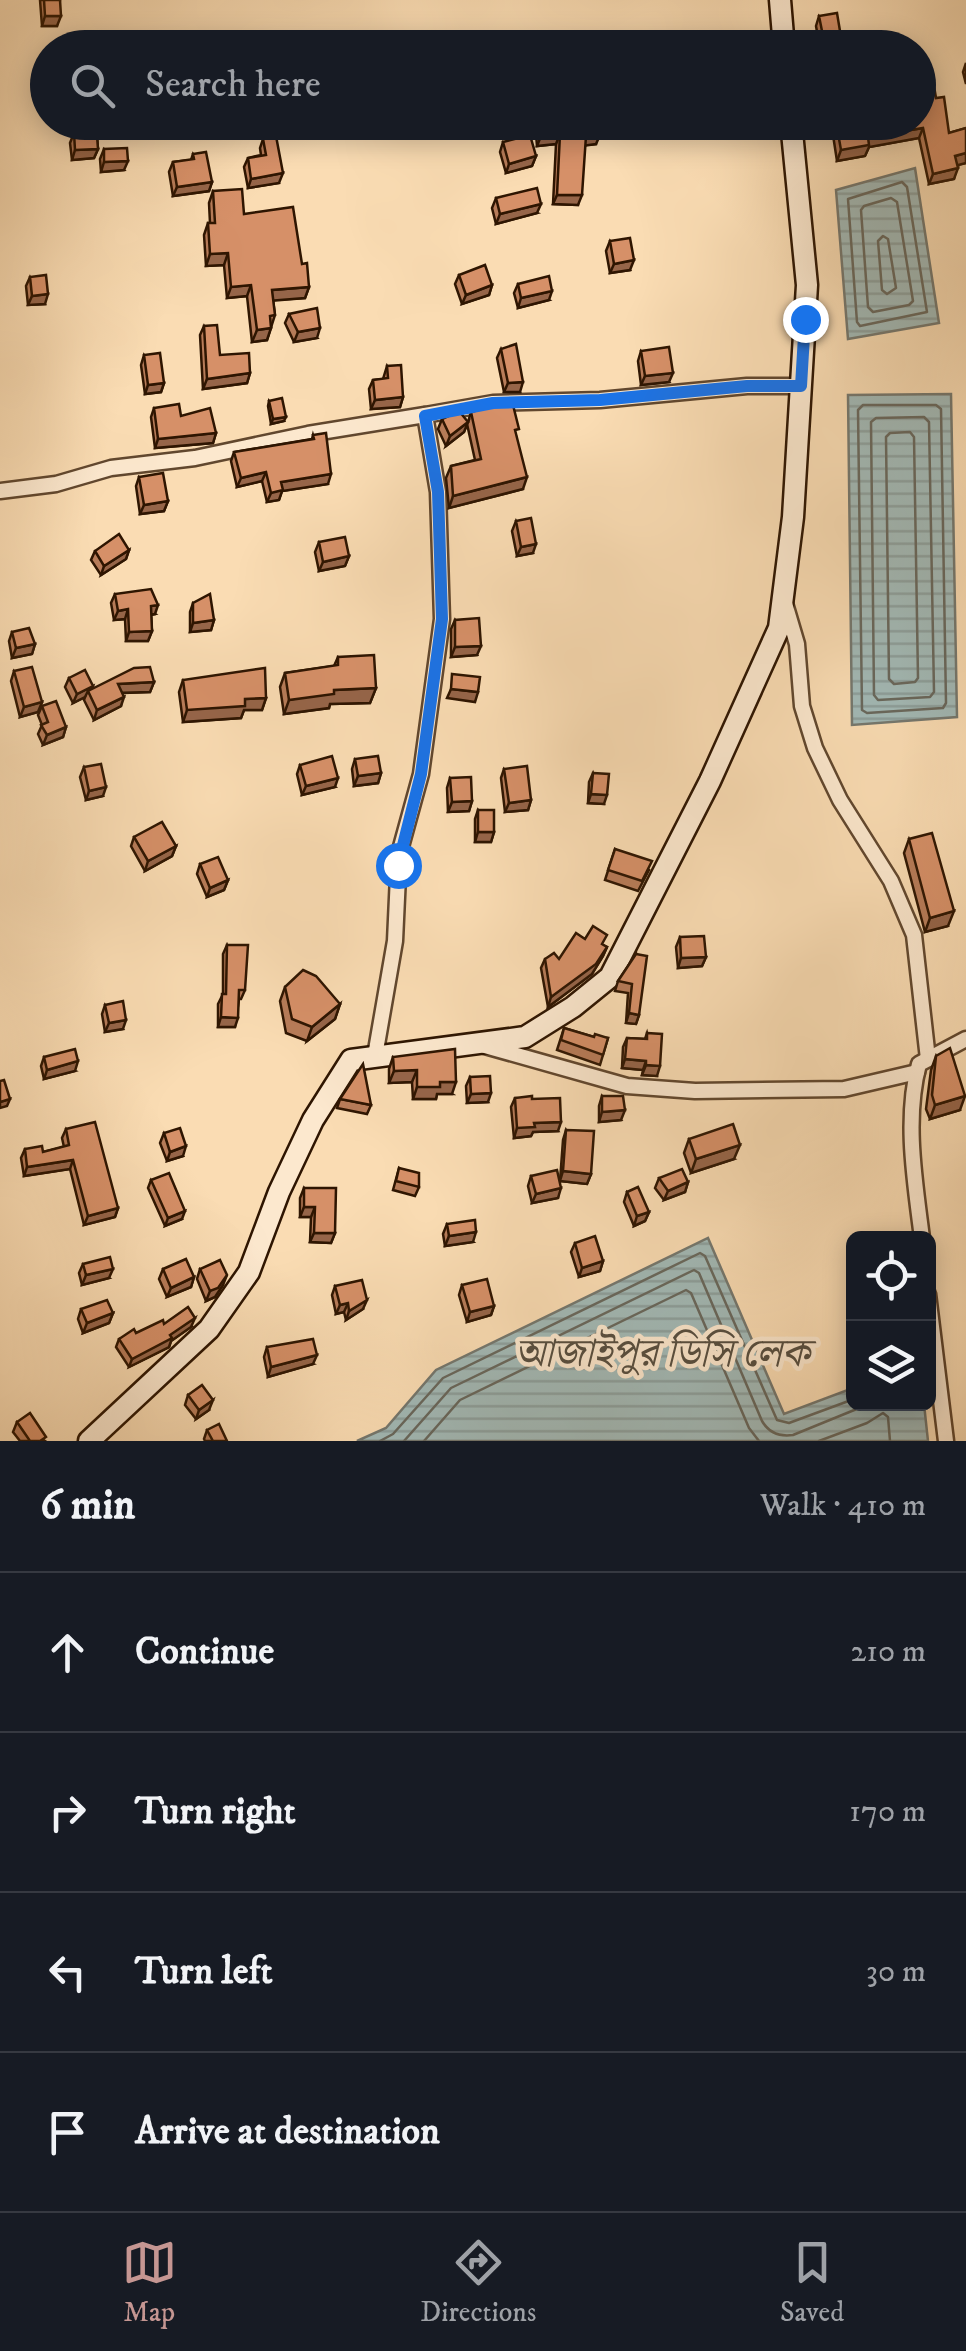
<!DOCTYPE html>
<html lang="en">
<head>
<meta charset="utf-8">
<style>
	:root { --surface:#171b24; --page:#242831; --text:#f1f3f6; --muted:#9ea1a6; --line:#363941; --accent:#c59692 }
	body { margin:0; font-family:"IM FELL DW Pica","Noto Serif Bengali",serif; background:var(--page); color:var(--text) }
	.controls { position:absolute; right:30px; bottom:30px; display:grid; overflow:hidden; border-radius:15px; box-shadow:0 5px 25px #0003 }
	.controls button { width:90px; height:90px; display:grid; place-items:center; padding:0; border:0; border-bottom:2px solid var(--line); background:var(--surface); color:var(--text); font:50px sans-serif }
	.stop { position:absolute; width:30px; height:30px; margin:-22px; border:8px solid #1a73e8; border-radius:50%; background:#fff }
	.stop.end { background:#1a73e8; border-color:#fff; box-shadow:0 2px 10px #0008 }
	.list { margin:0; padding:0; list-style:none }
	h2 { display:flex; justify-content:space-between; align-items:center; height:130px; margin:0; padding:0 40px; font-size:42px }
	h2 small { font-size:32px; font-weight:400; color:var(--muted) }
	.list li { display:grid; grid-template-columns:65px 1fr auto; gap:30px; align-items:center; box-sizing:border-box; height:160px; padding:0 40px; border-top:2px solid var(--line) }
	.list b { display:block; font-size:38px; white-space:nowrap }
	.list em { font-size:32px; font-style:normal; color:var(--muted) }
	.icon { flex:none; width:55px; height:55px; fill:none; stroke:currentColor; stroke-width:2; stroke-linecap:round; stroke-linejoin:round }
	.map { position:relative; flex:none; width:966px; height:1441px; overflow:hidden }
	.search { position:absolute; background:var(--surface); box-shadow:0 5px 25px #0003; left:30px; right:30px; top:30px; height:110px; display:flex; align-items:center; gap:25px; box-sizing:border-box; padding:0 35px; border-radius:55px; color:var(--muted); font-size:38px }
	.sheet { height:770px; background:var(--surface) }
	nav { display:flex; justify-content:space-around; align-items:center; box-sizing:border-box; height:140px; border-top:2px solid var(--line); background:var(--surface); font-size:28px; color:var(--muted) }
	nav a { display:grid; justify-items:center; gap:5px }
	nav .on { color:var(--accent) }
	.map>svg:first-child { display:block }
</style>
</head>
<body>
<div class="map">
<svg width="966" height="1441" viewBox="0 0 966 1441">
	<defs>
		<pattern id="water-rules" width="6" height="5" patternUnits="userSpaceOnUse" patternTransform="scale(2.5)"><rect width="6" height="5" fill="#a2b9b6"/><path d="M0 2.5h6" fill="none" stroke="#8c9e9b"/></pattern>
	</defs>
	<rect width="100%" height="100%" fill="#fadcb3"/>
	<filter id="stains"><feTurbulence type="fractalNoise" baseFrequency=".002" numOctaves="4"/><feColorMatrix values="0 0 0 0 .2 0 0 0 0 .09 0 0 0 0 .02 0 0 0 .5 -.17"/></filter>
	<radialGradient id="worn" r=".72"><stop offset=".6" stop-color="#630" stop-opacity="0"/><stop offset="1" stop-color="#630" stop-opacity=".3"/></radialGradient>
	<g fill="url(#water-rules)" stroke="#74776e" stroke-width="2.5">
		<path d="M 915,168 L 939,323 L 848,339 L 836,190 Z"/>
		<path d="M 951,394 L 957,717 L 852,725 L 848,395 Z"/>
		<path d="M 708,1238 L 784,1414 L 853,1388 L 854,1404 L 924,1404 L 928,1441 L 357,1441 L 386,1428 L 436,1370 Z"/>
	</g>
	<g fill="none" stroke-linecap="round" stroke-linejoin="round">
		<g stroke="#68675c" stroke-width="2.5">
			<path d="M 902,182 L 907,187 L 927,312 L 860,326 L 857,322 L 848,199 Z"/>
			<path d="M 891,198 L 897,202 L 913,301 L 909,305 L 873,312 L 868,307 L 861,210 L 864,206 Z"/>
			<path d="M 883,236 L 888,239 L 896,288 L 887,294 L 882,290 L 878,241 Z"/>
			<path d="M 863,405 L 936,405 L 941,409 L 946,703 L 943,708 L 867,713 L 862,710 L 858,410 Z"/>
			<path d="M 924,417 L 929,422 L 934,692 L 930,697 L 878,700 L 874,695 L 871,422 L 876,418 Z"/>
			<path d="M 910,432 L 914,437 L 918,678 L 915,682 L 894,684 L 889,679 L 886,437 L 890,433 Z"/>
			<path d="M 380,1441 L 393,1434 L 443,1378 L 700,1253 L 705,1256 L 777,1420 L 789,1423 L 854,1399"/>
			<path d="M 404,1441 L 451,1388 L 694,1270 L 699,1273 L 762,1421 C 769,1433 779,1437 793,1435 L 869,1404"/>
			<path d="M 424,1441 L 460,1400 L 686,1290 L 691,1293 L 749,1428 L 759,1441"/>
			<path d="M 819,1441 L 867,1423 L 883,1413 L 888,1417 L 890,1441"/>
		</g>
		<g stroke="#61472e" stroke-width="19">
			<g id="street">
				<path d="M 0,491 L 56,484 L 111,468 L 195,458 L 308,434 L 425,415"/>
				<path d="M 784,600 L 797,644 L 802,706 L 815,748 L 840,800 L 891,881 L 914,935 L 928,1059"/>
				<path d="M 485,1046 L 627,1086 L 695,1091 L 844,1089 L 917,1072"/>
				<path d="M 375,1056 L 395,941 L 399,854 L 421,774 L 442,619 L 438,492 L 425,415 L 493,403 L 600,400 L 747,386 L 801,386"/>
				<path d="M 922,1238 C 915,1182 904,1119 919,1064 L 966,1039"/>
				<path d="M 928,1294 L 946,1441"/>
			</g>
		</g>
		<g stroke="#2e1501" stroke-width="25">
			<g id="secondary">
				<path d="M 780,0 L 784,48"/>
				<path d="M 89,1441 L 209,1329 L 249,1272 L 279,1192 L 313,1120 L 351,1060 L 525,1037 L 573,1007 L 610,977 L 710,781 L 779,628 L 793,517 L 807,285 L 791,122"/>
			</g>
		</g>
		<use href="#street" stroke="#fce8ce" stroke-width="14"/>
		<use href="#secondary" stroke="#fce8ce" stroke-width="20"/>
	</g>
	<g fill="#b87c59" stroke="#2e1501" stroke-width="2.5">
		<path d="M 40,0 L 60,0 L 57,26 L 42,26 Z"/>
		<path d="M 819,16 L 842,43 L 841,48 L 820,48 L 816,26 Z"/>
		<path d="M 966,63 L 966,84 L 963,72 Z"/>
		<path d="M 936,98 L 949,133 L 966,128 L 966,163 L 957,165 L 954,179 L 929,184 L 919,138 L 869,147 L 865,156 L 837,161 L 831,122 L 918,122 Z"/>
		<path d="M 80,122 L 96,122 L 98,149 L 94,158 L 72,160 L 70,143 L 74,133 L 81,132 Z"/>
		<path d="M 535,122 L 598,122 L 596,144 L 585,145 L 578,205 L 553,204 L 556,144 L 537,146 Z"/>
		<path d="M 263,139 L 279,183 L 248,188 L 244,167 L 248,158 L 261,155 L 260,148 Z"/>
		<path d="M 503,142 L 536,156 L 532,166 L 506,173 L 500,152 Z"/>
		<path d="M 104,149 L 124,170 L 101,172 L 100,159 Z"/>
		<path d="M 193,154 L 212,182 L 209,191 L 173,196 L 169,172 L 173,162 L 191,160 Z"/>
		<path d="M 213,191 L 244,214 L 302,264 L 309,287 L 305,298 L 273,300 L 275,315 L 267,340 L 252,342 L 247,296 L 227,298 L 224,265 L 206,266 L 204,235 L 208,223 L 210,223 L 209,203 Z"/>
		<path d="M 496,198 L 537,213 L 496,224 L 492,208 Z"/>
		<path d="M 610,241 L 630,270 L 610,273 L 606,251 Z"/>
		<path d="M 459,275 L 492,285 L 489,295 L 462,304 L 455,284 Z"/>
		<path d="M 30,277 L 45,304 L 28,305 L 26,286 Z"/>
		<path d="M 518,284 L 549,300 L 518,308 L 514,293 Z"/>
		<path d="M 289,314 L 317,338 L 294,342 L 285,323 Z"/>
		<path d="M 204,326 L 220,355 L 250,373 L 247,383 L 203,389 L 200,335 Z"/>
		<path d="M 501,349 L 520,392 L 504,392 L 497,358 Z"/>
		<path d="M 641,351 L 669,382 L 641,385 L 638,361 Z"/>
		<path d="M 144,355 L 164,383 L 161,392 L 145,394 L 141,365 Z"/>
		<path d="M 387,366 L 403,397 L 400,407 L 371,409 L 369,389 L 373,380 L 383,379 Z"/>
		<path d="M 269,401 L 284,421 L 271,424 L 268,406 Z"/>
		<path d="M 154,408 L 181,416 L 216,433 L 213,443 L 155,448 L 151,417 Z"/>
		<path d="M 471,412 L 516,436 L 523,489 L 449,508 L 446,478 L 451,466 L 475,460 L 467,424 L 464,432 L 446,446 L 438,429 L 442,419 L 468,422 Z"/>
		<path d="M 313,435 L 328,484 L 282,491 L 279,500 L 267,502 L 262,481 L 237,487 L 231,461 L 234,452 L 312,439 Z"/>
		<path d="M 139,477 L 168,501 L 164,511 L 140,514 L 136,486 Z"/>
		<path d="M 516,521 L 533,553 L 517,556 L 512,531 Z"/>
		<path d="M 319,542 L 349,556 L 345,566 L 319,571 L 315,552 Z"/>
		<path d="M 129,550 L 126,559 L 101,575 L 91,560 L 95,551 Z"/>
		<path d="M 115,594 L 155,614 L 151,615 L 152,631 L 148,641 L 126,641 L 125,619 L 114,620 L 111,603 Z"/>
		<path d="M 193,603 L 214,620 L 211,630 L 190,632 L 190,612 Z"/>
		<path d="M 455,620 L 477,655 L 451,657 L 451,629 Z"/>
		<path d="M 12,632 L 35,644 L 32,654 L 12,658 L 9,641 Z"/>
		<path d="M 338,657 L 376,688 L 370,703 L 330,704 L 329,708 L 284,714 L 280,687 L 285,673 L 334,666 Z"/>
		<path d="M 14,671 L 42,702 L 38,712 L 20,717 L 11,681 Z"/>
		<path d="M 69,678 L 92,689 L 154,682 L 150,692 L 123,693 L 121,706 L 94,720 L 84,700 L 85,697 L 73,703 L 65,687 Z"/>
		<path d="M 183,680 L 266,698 L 262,710 L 244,710 L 241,718 L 183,722 L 179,692 Z"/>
		<path d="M 42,706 L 66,727 L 63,737 L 43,745 L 38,734 L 42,725 L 38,715 Z"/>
		<path d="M 355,759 L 381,773 L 378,783 L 354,786 L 352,769 Z"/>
		<path d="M 300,765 L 335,787 L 302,795 L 297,774 Z"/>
		<path d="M 84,767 L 103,796 L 86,800 L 80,777 Z"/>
		<path d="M 504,769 L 531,800 L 528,810 L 505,812 L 501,778 Z"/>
		<path d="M 593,773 L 604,804 L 588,803 L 589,782 Z"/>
		<path d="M 450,778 L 472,801 L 469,811 L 448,812 L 447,788 Z"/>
		<path d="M 478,810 L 494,832 L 491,842 L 475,842 L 475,819 Z"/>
		<path d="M 134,837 L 176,846 L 172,856 L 145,871 L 131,846 Z"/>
		<path d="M 909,839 L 948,926 L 925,932 L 904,853 Z"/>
		<path d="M 615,849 L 649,870 L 638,891 L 605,880 Z"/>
		<path d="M 200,864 L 228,880 L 224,890 L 207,897 L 197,874 Z"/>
		<path d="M 680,937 L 706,957 L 702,966 L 678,968 L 676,947 Z"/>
		<path d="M 585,939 L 607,947 L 603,956 L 592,974 L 548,1007 L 541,968 L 545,959 L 559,959 Z"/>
		<path d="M 227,945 L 245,990 L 241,999 L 239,999 L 235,1027 L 218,1027 L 218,1004 L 223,994 L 223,954 Z"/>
		<path d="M 636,954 L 639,1015 L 636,1024 L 626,1023 L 628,993 L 615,991 L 618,981 Z"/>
		<path d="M 285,987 L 340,1004 L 335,1019 L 307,1041 L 286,1033 L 280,1001 Z"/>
		<path d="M 105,1005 L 123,1029 L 105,1032 L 102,1014 Z"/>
		<path d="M 564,1028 L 594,1037 L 608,1038 L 600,1065 L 557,1050 Z"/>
		<path d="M 647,1033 L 657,1076 L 642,1075 L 643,1070 L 622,1068 L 623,1047 L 627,1038 L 645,1039 Z"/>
		<path d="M 936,1056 L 960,1110 L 930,1119 L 926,1109 L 931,1070 Z"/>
		<path d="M 44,1057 L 75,1071 L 44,1079 L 41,1066 Z"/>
		<path d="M 393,1057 L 452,1094 L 437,1094 L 436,1099 L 413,1099 L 412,1082 L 389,1083 L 389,1069 Z"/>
		<path d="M 470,1077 L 488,1102 L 467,1103 L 466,1086 Z"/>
		<path d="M 602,1096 L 621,1120 L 599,1122 L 599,1106 Z"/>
		<path d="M 515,1098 L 532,1099 L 558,1131 L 533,1132 L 531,1136 L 514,1138 L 511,1107 Z"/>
		<path d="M 340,1099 L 371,1105 L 367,1114 L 337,1108 Z"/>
		<path d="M 66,1129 L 118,1208 L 115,1217 L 84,1225 L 70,1169 L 24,1176 L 21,1158 L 25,1149 L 43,1152 L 64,1147 L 62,1138 Z"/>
		<path d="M 566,1130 L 591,1174 L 587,1184 L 560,1181 L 558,1198 L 532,1203 L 528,1186 L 531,1176 L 560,1181 L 563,1140 Z"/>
		<path d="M 164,1133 L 183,1156 L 167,1161 L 160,1143 Z"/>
		<path d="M 689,1139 L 734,1159 L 691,1173 L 684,1153 Z"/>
		<path d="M 399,1168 L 419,1187 L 415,1196 L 393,1190 Z"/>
		<path d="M 659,1178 L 688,1182 L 685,1192 L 664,1200 L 655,1188 Z"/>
		<path d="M 151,1180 L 182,1219 L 165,1226 L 148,1188 Z"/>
		<path d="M 304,1188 L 335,1233 L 331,1243 L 310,1242 L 311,1217 L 300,1217 L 300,1198 Z"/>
		<path d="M 627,1192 L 649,1212 L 645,1221 L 634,1226 L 624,1202 Z"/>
		<path d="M 447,1224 L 473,1242 L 445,1246 L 443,1234 Z"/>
		<path d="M 575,1243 L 603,1261 L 600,1271 L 579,1277 L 571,1252 Z"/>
		<path d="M 83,1264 L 109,1278 L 82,1285 L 79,1273 Z"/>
		<path d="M 163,1269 L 194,1277 L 191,1287 L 167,1297 L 159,1279 Z"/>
		<path d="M 200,1269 L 223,1285 L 215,1297 L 206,1301 L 197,1279 Z"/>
		<path d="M 462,1285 L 494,1306 L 491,1315 L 467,1322 L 459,1295 Z"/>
		<path d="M 335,1286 L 363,1309 L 346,1320 L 344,1312 L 336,1314 L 332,1295 Z"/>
		<path d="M 81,1309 L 113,1313 L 109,1323 L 83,1333 L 78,1319 Z"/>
		<path d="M 164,1324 L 191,1327 L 171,1341 L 169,1347 L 129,1367 L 116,1347 L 119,1339 Z"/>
		<path d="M 267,1347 L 313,1364 L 268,1377 L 264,1357 Z"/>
		<path d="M 188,1395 L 209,1410 L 196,1419 L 185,1405 Z"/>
		<path d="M 17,1422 L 45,1441 L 20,1441 L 13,1432 Z"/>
		<path d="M 207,1430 L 227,1441 L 205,1441 L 204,1439 Z"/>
	</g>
	<g fill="#966549" stroke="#2e1501" stroke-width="2.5">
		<path d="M 45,16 L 61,16 L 57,26 L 42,26 Z"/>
		<path d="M 842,43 L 841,48 L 824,48 L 825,46 Z"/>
		<path d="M 923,128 L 919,138 L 869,147 L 865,156 L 837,161 L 841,150 L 868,137 Z"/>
		<path d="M 206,129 L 204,134 L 181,137 L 183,132 Z"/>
		<path d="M 560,134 L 556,144 L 537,146 L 541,136 Z"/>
		<path d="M 600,135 L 596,144 L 582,146 L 586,136 Z"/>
		<path d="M 98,149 L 94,158 L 72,160 L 75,150 Z"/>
		<path d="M 966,153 L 966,163 L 951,167 L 955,156 Z"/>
		<path d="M 536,156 L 532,166 L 506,173 L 509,164 Z"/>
		<path d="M 128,161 L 124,170 L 101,172 L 104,162 Z"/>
		<path d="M 958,168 L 954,179 L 929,184 L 933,174 Z"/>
		<path d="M 283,173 L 279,183 L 248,188 L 251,179 Z"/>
		<path d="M 212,182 L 209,191 L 173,196 L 177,187 Z"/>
		<path d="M 557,195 L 582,195 L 578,205 L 553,204 Z"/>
		<path d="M 541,204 L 537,213 L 496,224 L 500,214 Z"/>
		<path d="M 228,253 L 224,265 L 206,266 L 210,254 Z"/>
		<path d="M 634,260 L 630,270 L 610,273 L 614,264 Z"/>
		<path d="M 251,285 L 247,296 L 227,298 L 231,287 Z"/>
		<path d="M 492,285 L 489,295 L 462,304 L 466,295 Z"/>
		<path d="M 309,287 L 305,298 L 268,301 L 272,290 Z"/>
		<path d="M 552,291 L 549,300 L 518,308 L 521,298 Z"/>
		<path d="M 48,294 L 45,304 L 28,305 L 32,296 Z"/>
		<path d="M 271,328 L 267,340 L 252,342 L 257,330 Z"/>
		<path d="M 320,328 L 317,338 L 294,342 L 298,332 Z"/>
		<path d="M 250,373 L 247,383 L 203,389 L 207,379 Z"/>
		<path d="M 673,373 L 669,382 L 641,385 L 645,376 Z"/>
		<path d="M 523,382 L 520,392 L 504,392 L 508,383 Z"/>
		<path d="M 164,383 L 161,392 L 145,394 L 148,385 Z"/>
		<path d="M 403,397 L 400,407 L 371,409 L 375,400 Z"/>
		<path d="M 286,417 L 284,421 L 271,424 L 273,419 Z"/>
		<path d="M 468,422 L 464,432 L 446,446 L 450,436 Z"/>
		<path d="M 216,433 L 213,443 L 155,448 L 158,439 Z"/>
		<path d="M 266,472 L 262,481 L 237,487 L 241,478 Z"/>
		<path d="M 331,474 L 328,484 L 282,491 L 279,500 L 267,502 L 271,493 L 281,482 Z"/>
		<path d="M 527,477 L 523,489 L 449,508 L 453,496 Z"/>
		<path d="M 168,501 L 164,511 L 140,514 L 144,505 Z"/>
		<path d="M 536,544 L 533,553 L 517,556 L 521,547 Z"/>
		<path d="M 129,550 L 126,559 L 101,575 L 104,566 Z"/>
		<path d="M 349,556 L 345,566 L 319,571 L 323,562 Z"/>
		<path d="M 158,605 L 155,614 L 147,615 L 151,606 Z"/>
		<path d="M 128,609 L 125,619 L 114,620 L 118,611 Z"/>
		<path d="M 214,620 L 211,630 L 190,632 L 193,623 Z"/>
		<path d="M 152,631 L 148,641 L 126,641 L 129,632 Z"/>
		<path d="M 35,644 L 32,654 L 12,658 L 16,648 Z"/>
		<path d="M 481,646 L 477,655 L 451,657 L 455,647 Z"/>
		<path d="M 154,682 L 150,692 L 114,693 L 118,684 Z"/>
		<path d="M 93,686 L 90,694 L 88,691 L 85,697 L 73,703 L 77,694 Z"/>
		<path d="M 376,688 L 370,703 L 330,704 L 329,708 L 284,714 L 289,700 L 334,690 Z"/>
		<path d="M 451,689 L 478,692 L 475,702 L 447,698 Z"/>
		<path d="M 124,697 L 121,706 L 94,720 L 97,710 Z"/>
		<path d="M 266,698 L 262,710 L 244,710 L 241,718 L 183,722 L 187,710 L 245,699 Z"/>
		<path d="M 42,702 L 38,712 L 20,717 L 24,707 Z"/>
		<path d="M 66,727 L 63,737 L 43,745 L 47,735 Z"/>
		<path d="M 381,773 L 378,783 L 354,786 L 358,776 Z"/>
		<path d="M 338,778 L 335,787 L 302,795 L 306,786 Z"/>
		<path d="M 106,787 L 103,796 L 86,800 L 89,791 Z"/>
		<path d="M 591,794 L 607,795 L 604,804 L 588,803 Z"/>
		<path d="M 531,800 L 528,810 L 505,812 L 509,803 Z"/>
		<path d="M 472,801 L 469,811 L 448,812 L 452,802 Z"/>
		<path d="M 478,832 L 494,832 L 491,842 L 475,842 Z"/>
		<path d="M 176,846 L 172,856 L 145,871 L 148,861 Z"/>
		<path d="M 228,880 L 224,890 L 207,897 L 210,888 Z"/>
		<path d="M 954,911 L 948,926 L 925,932 L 930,918 Z"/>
		<path d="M 607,947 L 603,956 L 592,974 L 548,1007 L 551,997 Z"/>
		<path d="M 706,957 L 702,966 L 678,968 L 681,958 Z"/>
		<path d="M 340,1004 L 335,1019 L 307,1041 L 312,1027 Z"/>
		<path d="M 629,1013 L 639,1015 L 636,1024 L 626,1023 Z"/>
		<path d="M 221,1017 L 238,1018 L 235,1027 L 218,1027 Z"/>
		<path d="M 126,1020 L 123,1029 L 105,1032 L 109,1023 Z"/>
		<path d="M 625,1059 L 646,1061 L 643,1070 L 622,1068 Z"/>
		<path d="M 78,1061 L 75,1071 L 44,1079 L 47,1070 Z"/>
		<path d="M 646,1065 L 660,1066 L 657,1076 L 642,1075 Z"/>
		<path d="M 417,1070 L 412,1082 L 389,1083 L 394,1071 Z"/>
		<path d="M 440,1082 L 456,1082 L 452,1094 L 437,1094 L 436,1099 L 413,1099 L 417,1087 Z"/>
		<path d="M 491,1093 L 488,1102 L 467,1103 L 471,1094 Z"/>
		<path d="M 965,1096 L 960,1110 L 930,1119 L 935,1105 Z"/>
		<path d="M 10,1099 L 7,1106 L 0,1108 L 0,1102 Z"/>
		<path d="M 625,1110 L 621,1120 L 599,1122 L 602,1112 Z"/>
		<path d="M 561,1122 L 558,1131 L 533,1132 L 531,1136 L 514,1138 L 517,1128 L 534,1123 Z"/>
		<path d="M 740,1145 L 734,1159 L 691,1173 L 696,1159 Z"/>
		<path d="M 186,1146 L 183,1156 L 167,1161 L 170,1152 Z"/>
		<path d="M 73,1160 L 70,1169 L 24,1176 L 27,1167 Z"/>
		<path d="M 563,1171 L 591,1174 L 587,1184 L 560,1181 Z"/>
		<path d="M 688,1182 L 685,1192 L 664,1200 L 668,1191 Z"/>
		<path d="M 561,1188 L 558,1198 L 532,1203 L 536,1194 Z"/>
		<path d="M 304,1207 L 315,1207 L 311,1217 L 300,1217 Z"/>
		<path d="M 118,1208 L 115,1217 L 84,1225 L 88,1216 Z"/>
		<path d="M 185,1211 L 182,1219 L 165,1226 L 168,1218 Z"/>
		<path d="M 649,1212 L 645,1221 L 634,1226 L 637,1216 Z"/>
		<path d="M 476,1232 L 473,1242 L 445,1246 L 449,1236 Z"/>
		<path d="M 314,1233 L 335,1233 L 331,1243 L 310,1242 Z"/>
		<path d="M 603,1261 L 600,1271 L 579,1277 L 582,1268 Z"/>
		<path d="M 113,1269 L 109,1278 L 82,1285 L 86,1275 Z"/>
		<path d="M 227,1275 L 223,1285 L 215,1297 L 206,1301 L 210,1291 Z"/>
		<path d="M 194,1277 L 191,1287 L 167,1297 L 171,1288 Z"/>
		<path d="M 367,1300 L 363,1309 L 346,1320 L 349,1311 Z"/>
		<path d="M 348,1303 L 344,1312 L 336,1314 L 340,1305 Z"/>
		<path d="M 494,1306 L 491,1315 L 467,1322 L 470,1312 Z"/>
		<path d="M 113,1313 L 109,1323 L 83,1333 L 87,1323 Z"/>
		<path d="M 195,1318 L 191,1327 L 171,1341 L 169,1347 L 129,1367 L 132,1359 Z"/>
		<path d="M 317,1355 L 313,1364 L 268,1377 L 271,1367 Z"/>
		<path d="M 213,1400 L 209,1410 L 196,1419 L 199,1410 Z"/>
	</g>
	<g fill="#d69068" stroke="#2e1501" stroke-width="2.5">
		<path d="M 44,0 L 60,0 L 61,16 L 45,16 Z"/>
		<path d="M 837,13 L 842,43 L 825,46 L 819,16 Z"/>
		<path d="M 918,86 L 934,86 L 936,98 L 944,97 L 949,133 L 966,128 L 966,153 L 955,156 L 958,168 L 933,174 L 923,128 L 868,137 L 869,145 L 841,150 L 836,122 L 918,122 Z"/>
		<path d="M 85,122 L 96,122 L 98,149 L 75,150 L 74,133 L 86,132 Z"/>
		<path d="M 182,122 L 205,122 L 206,129 L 183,132 Z"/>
		<path d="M 540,122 L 598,122 L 600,135 L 586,136 L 582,195 L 557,195 L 560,134 L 541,136 Z"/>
		<path d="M 530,135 L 536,156 L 509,164 L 503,142 Z"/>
		<path d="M 276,136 L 283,173 L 251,179 L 248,158 L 266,155 L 263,139 Z"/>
		<path d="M 127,148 L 128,161 L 104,162 L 104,149 Z"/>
		<path d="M 206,152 L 212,182 L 177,187 L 173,162 L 194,159 L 193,154 Z"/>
		<path d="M 537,188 L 541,204 L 500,214 L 496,198 Z"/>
		<path d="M 242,189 L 244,214 L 293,207 L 302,264 L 307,263 L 309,287 L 272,290 L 275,315 L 270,316 L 271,328 L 257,330 L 251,285 L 231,287 L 228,253 L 210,254 L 208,223 L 215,223 L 213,191 Z"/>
		<path d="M 630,238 L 634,260 L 614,264 L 610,241 Z"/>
		<path d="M 485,265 L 492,285 L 466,295 L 459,275 Z"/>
		<path d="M 46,275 L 48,294 L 32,296 L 30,277 Z"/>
		<path d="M 549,276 L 552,291 L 521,298 L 518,284 Z"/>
		<path d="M 317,308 L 320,328 L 298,332 L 289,314 Z"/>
		<path d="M 217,325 L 220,355 L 249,353 L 250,373 L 207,379 L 204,326 Z"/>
		<path d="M 516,344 L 523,382 L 508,383 L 501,349 Z"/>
		<path d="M 669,347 L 673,373 L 645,376 L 641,351 Z"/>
		<path d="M 160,353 L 164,383 L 148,385 L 144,355 Z"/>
		<path d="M 401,365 L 403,397 L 375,400 L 373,380 L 388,378 L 387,366 Z"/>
		<path d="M 282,398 L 286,417 L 273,419 L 269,401 Z"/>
		<path d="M 512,401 L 519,429 L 515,430 L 527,477 L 453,496 L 451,466 L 481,459 L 471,412 Z"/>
		<path d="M 179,404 L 181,416 L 210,408 L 216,433 L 158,439 L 154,408 Z"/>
		<path d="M 459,411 L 468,422 L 450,436 L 442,419 Z"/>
		<path d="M 326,433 L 331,474 L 281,482 L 283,490 L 271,493 L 266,472 L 241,478 L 234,452 L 314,439 L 313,435 Z"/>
		<path d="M 163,473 L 168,501 L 144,505 L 139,477 Z"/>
		<path d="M 531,518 L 536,544 L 521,547 L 516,521 Z"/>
		<path d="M 119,534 L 129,550 L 104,566 L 95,551 Z"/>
		<path d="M 345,537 L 349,556 L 323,562 L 319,542 Z"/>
		<path d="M 151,589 L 158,605 L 151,606 L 152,631 L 129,632 L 128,609 L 118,611 L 115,594 Z"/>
		<path d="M 210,594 L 214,620 L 193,623 L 193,603 Z"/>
		<path d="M 479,618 L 481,646 L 455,647 L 455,620 Z"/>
		<path d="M 29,628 L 35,644 L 16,648 L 12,632 Z"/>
		<path d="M 374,655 L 376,688 L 334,690 L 334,694 L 289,700 L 285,673 L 338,665 L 338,657 Z"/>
		<path d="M 32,667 L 42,702 L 24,707 L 14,671 Z"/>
		<path d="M 150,667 L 154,682 L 118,684 L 124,697 L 97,710 L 88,691 L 134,668 Z"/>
		<path d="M 265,668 L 266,698 L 245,699 L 245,706 L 187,710 L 183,680 Z"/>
		<path d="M 85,670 L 93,686 L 77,694 L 69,678 Z"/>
		<path d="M 452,674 L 480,677 L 478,692 L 451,689 Z"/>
		<path d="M 56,701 L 66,727 L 47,735 L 41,725 L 48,722 L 42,706 Z"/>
		<path d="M 332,756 L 338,778 L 306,786 L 300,765 Z"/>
		<path d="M 378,756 L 381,773 L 358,776 L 355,759 Z"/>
		<path d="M 101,764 L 106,787 L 89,791 L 84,767 Z"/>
		<path d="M 527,766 L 531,800 L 509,803 L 504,769 Z"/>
		<path d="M 593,773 L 609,774 L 607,795 L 591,794 Z"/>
		<path d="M 471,777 L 472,801 L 452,802 L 450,778 Z"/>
		<rect x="478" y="810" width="16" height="22"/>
		<path d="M 162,822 L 176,846 L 148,861 L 134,837 Z"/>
		<path d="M 932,833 L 954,911 L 930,918 L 909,839 Z"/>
		<path d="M 615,849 L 652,861 L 642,881 L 608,870 Z"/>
		<path d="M 218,857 L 228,880 L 210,888 L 200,864 Z"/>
		<path d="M 593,926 L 607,935 L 602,944 L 607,947 L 596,964 L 551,997 L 545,959 L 554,953 L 559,959 L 576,933 L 585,939 Z"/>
		<path d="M 704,936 L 706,957 L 681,958 L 680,937 Z"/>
		<path d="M 227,945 L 248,945 L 245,990 L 239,990 L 238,1018 L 221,1017 L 222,994 L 226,994 Z"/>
		<path d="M 636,954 L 647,956 L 639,1015 L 629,1013 L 632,984 L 618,981 Z"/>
		<path d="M 303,970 L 316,976 L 340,1004 L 312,1027 L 292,1019 L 285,987 Z"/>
		<path d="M 123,1001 L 126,1020 L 109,1023 L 105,1005 Z"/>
		<path d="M 564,1028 L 594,1037 L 595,1034 L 608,1038 L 603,1055 L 561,1040 Z"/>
		<path d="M 647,1033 L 662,1034 L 660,1066 L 646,1065 L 646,1061 L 625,1059 L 627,1038 L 647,1039 Z"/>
		<path d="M 950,1048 L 965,1096 L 935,1105 L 932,1095 L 936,1056 Z"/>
		<path d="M 75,1049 L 78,1061 L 47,1070 L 44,1057 Z"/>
		<path d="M 455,1049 L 456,1082 L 440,1082 L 440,1087 L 417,1087 L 417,1070 L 394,1071 L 393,1057 Z"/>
		<path d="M 363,1064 L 371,1105 L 340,1099 Z"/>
		<path d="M 490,1076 L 491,1093 L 471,1094 L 470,1077 Z"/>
		<path d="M 4,1080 L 10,1099 L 0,1102 L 0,1081 Z"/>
		<path d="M 532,1096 L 532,1099 L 560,1098 L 561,1122 L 534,1123 L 535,1127 L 517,1128 L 515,1098 Z"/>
		<path d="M 602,1096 L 623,1096 L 625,1110 L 602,1112 Z"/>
		<path d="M 95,1122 L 118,1208 L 88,1216 L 73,1160 L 27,1167 L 25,1149 L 42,1146 L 43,1152 L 69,1145 L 66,1129 Z"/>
		<path d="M 733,1124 L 740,1145 L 696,1159 L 689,1139 Z"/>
		<path d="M 180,1128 L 186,1146 L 170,1152 L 164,1133 Z"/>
		<path d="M 566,1130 L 594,1131 L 591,1174 L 563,1171 Z"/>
		<path d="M 399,1168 L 419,1173 L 419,1187 L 396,1181 Z"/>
		<path d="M 682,1169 L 688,1182 L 668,1191 L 659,1178 Z"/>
		<path d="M 557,1170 L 561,1188 L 536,1194 L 531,1176 Z"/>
		<path d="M 169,1173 L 185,1211 L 168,1218 L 151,1180 Z"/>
		<path d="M 638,1187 L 649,1212 L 637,1216 L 627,1192 Z"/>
		<path d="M 304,1188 L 336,1188 L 335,1233 L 314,1233 L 315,1207 L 304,1207 Z"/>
		<path d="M 475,1220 L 476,1232 L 449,1236 L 447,1224 Z"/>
		<path d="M 595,1236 L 603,1261 L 582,1268 L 575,1243 Z"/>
		<path d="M 110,1257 L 113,1269 L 86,1275 L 83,1264 Z"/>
		<path d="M 186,1259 L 194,1277 L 171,1288 L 163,1269 Z"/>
		<path d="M 220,1260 L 227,1275 L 218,1288 L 210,1291 L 200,1269 Z"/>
		<path d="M 487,1279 L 494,1306 L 470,1312 L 462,1285 Z"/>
		<path d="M 362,1280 L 367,1300 L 349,1311 L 348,1303 L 340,1305 L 335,1286 Z"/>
		<path d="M 107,1300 L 113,1313 L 87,1323 L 81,1309 Z"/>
		<path d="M 188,1307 L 195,1318 L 170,1335 L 172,1338 L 132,1359 L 119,1339 L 134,1329 L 136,1333 L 163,1320 L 164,1324 Z"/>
		<path d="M 313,1339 L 317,1355 L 271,1367 L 267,1347 Z"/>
		<path d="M 202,1385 L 213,1400 L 199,1410 L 188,1395 Z"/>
		<path d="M 30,1413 L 46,1437 L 40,1441 L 30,1441 L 17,1422 Z"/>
		<path d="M 219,1424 L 227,1441 L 213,1441 L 207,1430 Z"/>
	</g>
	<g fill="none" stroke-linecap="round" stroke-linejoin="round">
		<path stroke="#1a73e8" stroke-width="12" d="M 398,865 L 421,774 L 442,619 L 438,492 L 425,416 L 493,403 L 600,400 L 747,386 L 801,386 L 805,319"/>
	</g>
	<g text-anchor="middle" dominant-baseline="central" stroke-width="9" stroke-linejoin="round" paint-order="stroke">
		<g font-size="40" font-style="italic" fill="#574e40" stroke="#fce8ce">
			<text x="662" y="1355">আজাইপুর ডিসি লেক</text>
		</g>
	</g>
	<rect width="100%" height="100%" filter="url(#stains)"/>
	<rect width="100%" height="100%" fill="url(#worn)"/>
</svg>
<div class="controls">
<button><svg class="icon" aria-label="locate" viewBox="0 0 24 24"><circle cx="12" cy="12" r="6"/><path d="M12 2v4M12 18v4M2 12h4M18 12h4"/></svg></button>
<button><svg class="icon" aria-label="layers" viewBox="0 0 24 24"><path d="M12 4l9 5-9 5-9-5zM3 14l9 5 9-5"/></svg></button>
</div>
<div class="stop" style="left:398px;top:865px"></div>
<div class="stop end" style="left:805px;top:319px"></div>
<div class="search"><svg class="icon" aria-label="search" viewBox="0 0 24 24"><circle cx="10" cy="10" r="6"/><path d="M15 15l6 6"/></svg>Search here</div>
</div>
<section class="sheet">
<h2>6 min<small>Walk · 410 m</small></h2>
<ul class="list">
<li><svg class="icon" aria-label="ahead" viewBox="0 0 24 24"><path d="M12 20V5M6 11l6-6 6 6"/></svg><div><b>Continue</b></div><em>210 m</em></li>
<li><svg class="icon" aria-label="right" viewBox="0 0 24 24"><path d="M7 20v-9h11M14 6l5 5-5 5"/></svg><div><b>Turn right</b></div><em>170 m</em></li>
<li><svg class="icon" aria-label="left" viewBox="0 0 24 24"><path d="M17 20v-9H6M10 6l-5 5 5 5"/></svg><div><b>Turn left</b></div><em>30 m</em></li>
<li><svg class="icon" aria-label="arrive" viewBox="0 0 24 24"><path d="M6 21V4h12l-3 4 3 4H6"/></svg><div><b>Arrive at destination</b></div></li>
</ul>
</section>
<nav>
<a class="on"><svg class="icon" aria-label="map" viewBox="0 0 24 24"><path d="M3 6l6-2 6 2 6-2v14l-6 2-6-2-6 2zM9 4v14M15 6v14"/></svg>Map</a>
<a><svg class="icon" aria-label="directions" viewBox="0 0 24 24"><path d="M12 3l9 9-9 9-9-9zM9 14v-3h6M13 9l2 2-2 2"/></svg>Directions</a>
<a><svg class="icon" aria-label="saved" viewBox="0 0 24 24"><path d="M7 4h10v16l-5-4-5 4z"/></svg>Saved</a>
</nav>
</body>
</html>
